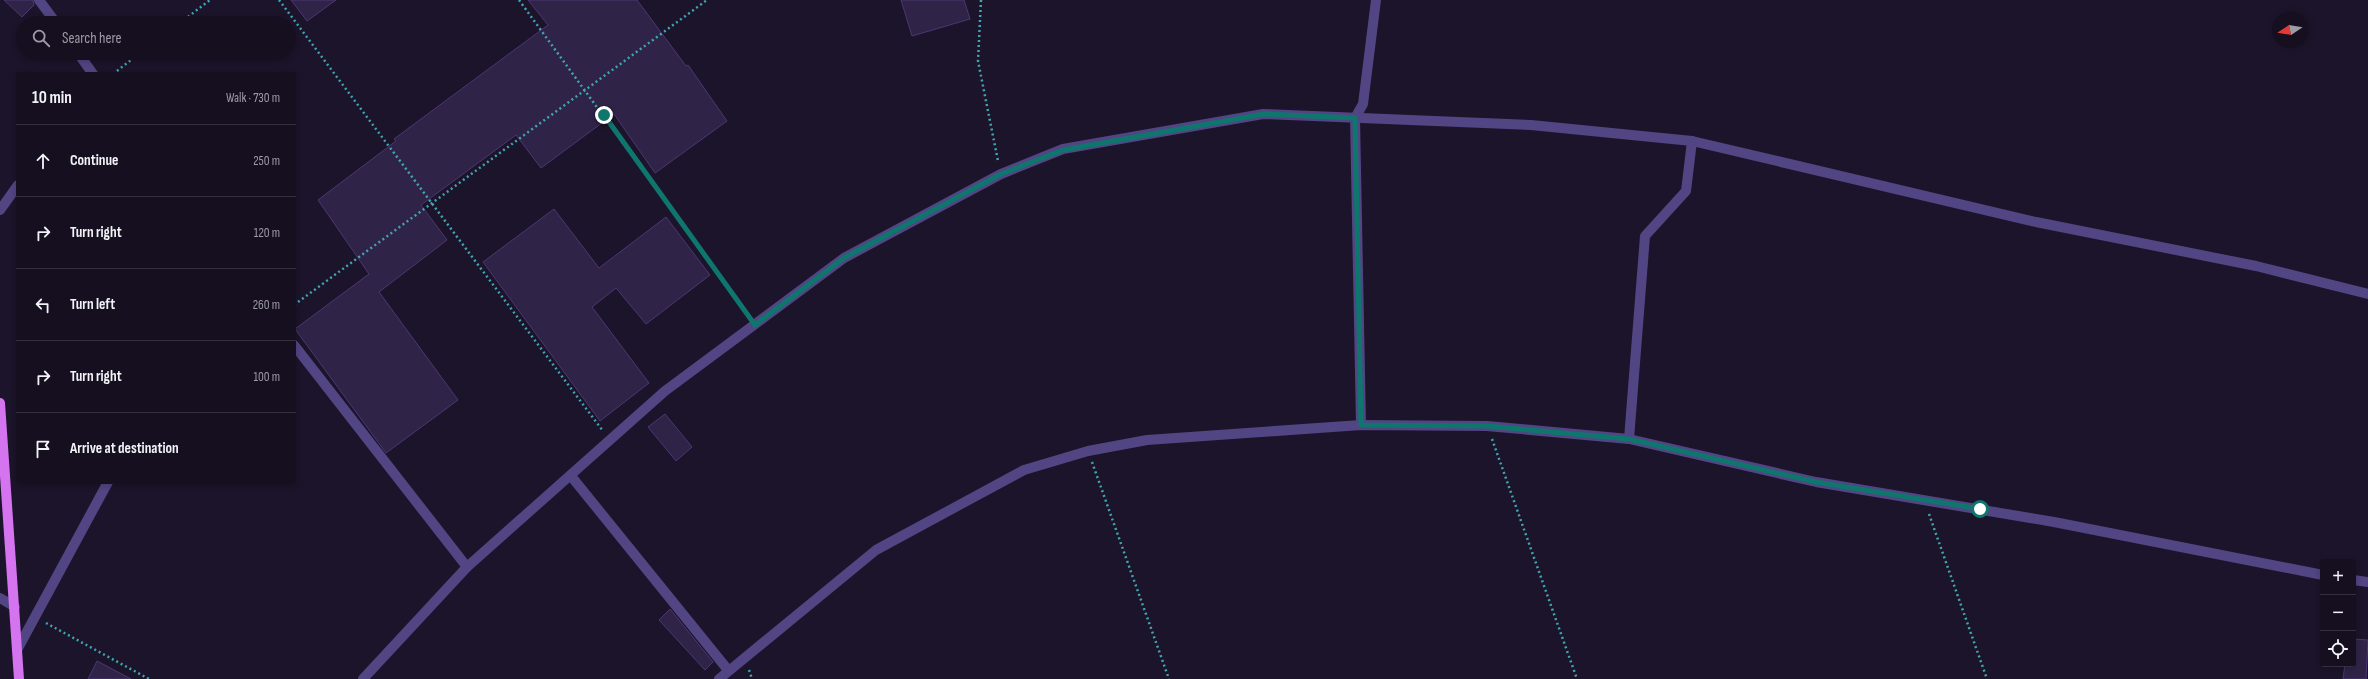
<!DOCTYPE html>
<html lang="en">
<head>
<meta charset="utf-8">
<style>
	:root { --surface:#150f20; --page:#221d2d; --text:#f1f3f6; --muted:#9d9ca5; --line:#342f3e }
	body { margin:0; font-family:"Sofia Sans Condensed",sans-serif; background:var(--page); color:var(--text) }
	.controls { position:absolute; right:12px; bottom:12px; display:grid; overflow:hidden; border-radius:4px; box-shadow:0 2px 6px #0003 }
	.controls button { width:36px; height:36px; display:grid; place-items:center; padding:0; border:0; border-bottom:1px solid var(--line); background:var(--surface); color:var(--text); font:20px sans-serif }
	.compass { position:absolute; left:2272px; top:12px; width:36px; height:36px; border-radius:50%; background:var(--surface); box-shadow:0 2px 6px #0003; rotate:258deg }
	.stop { position:absolute; width:12px; height:12px; margin:-9px; border:3px solid #0f766e; border-radius:50%; background:#fff }
	.stop.end { background:#0f766e; border-color:#fff; box-shadow:0 1px 4px #0008 }
	.list { margin:0; padding:0; list-style:none }
	h2 { display:flex; justify-content:space-between; align-items:center; height:52px; margin:0; padding:0 16px; font-size:17px }
	h2 small { font-size:13px; font-weight:400; color:var(--muted) }
	.list li { display:grid; grid-template-columns:26px 1fr auto; gap:12px; align-items:center; box-sizing:border-box; height:72px; padding:0 16px; border-top:1px solid var(--line) }
	.list b { display:block; font-size:15px; white-space:nowrap }
	.list em { font-size:13px; font-style:normal; color:var(--muted) }
	.icon { flex:none; width:22px; height:22px; fill:none; stroke:currentColor; stroke-width:2; stroke-linecap:round; stroke-linejoin:round }
	.map { position:relative; flex:none; width:2368px; height:679px; overflow:hidden }
	.search { position:absolute; background:var(--surface); box-shadow:0 2px 6px #0003; left:16px; top:16px; width:280px; height:44px; display:flex; align-items:center; gap:10px; box-sizing:border-box; padding:0 14px; border-radius:22px; color:var(--muted); font-size:15px }
	.panel { position:absolute; background:var(--surface); box-shadow:0 2px 6px #0003; left:16px; top:72px; width:280px; height:412px; border-radius:4px }
	.map>svg:first-child { display:block }
</style>
</head>
<body>
<div class="map">
<svg width="2368" height="679" viewBox="0 0 2368 679">
	<rect width="100%" height="100%" fill="#1c142a"/>
	<g fill="#302348" stroke="#4c3772">
		<path d="M 4,0 L 33,0 L 34,5 L 22,17 Z"/>
		<path d="M 291,0 L 336,0 L 307,21 Z"/>
		<path d="M 528,0 L 637,0 L 686,66 L 688,65 L 727,121 L 655,173 L 614,114 L 541,168 L 516,135 L 421,205 L 447,240 L 379,292 L 458,400 L 386,453 L 295,329 L 369,274 L 318,200 L 396,141 L 394,139 L 548,25 Z"/>
		<path d="M 901,0 L 964,0 L 970,19 L 912,36 Z"/>
		<path d="M 554,209 L 599,268 L 666,217 L 710,275 L 646,324 L 616,288 L 592,307 L 649,383 L 600,421 L 483,262 Z"/>
		<path d="M 665,414 L 692,447 L 676,461 L 648,427 Z"/>
		<path d="M 670,609 L 713,662 L 705,670 L 659,620 Z"/>
		<path d="M 2353,639 L 2368,640 L 2366,679 L 2343,679 L 2345,664 L 2353,664 Z"/>
		<path d="M 97,661 L 131,679 L 88,679 Z"/>
	</g>
	<g fill="none" stroke-linecap="round" stroke-linejoin="round">
		<g stroke="#40a5b0" stroke-width="2.5" stroke-dasharray="2 3" stroke-linecap="butt">
			<path d="M 279,0 L 603,431"/>
			<path d="M 519,0 L 748,315"/>
			<path d="M 981,0 L 978,61 L 998,161"/>
			<path d="M 180,23 L 210,0"/>
			<path d="M 113,74 L 140,53"/>
			<path d="M 294,305 L 707,0"/>
			<path d="M 1492,439 L 1577,679"/>
			<path d="M 1092,462 L 1169,679"/>
			<path d="M 1929,514 L 1987,679"/>
			<path d="M 46,623 L 149,679"/>
			<path d="M 749,670 L 752,679"/>
		</g>
		<g stroke="#524583" stroke-width="10">
			<path d="M 39,0 L 56,23"/>
			<path d="M 78,53 L 93,74"/>
			<path d="M 0,210 L 18,185"/>
			<path d="M 294,345 L 467,567"/>
			<path d="M 1361,425 L 1355,118 L 1363,104 L 1376,0"/>
			<path d="M 1629,439 L 1645,236 L 1686,191 L 1692,141"/>
			<path d="M 571,476 L 728,670"/>
			<path d="M 2353,580 L 2368,582"/>
			<path d="M 0,598 L 15,607"/>
			<path d="M 17,650 L 108,482"/>
			<path d="M 363,679 L 467,567 L 665,391 L 844,258 L 1001,174 L 1063,149 L 1263,114 L 1531,125 L 1692,141 L 2036,222 L 2256,266 L 2368,294"/>
			<path d="M 719,679 L 876,550 L 1024,470 L 1088,451 L 1147,440 L 1361,425 L 1487,426 L 1629,439 L 1816,482 L 2054,522 L 2323,575"/>
		</g>
		<path stroke="#d574ef" stroke-width="10" d="M 0,403 L 19,679"/>
	</g>
	<g fill="none" stroke-linecap="round" stroke-linejoin="round">
		<path stroke="#0f766e" stroke-width="5" d="M 604,115 L 755,325 L 844,258 L 1001,174 L 1063,150 L 1264,114 L 1355,118 L 1361,425 L 1487,426 L 1629,439 L 1816,482 L 1980,509"/>
	</g>
</svg>
<div class="controls">
<button>+</button>
<button>−</button>
<button><svg class="icon" aria-label="locate" viewBox="0 0 24 24"><circle cx="12" cy="12" r="6"/><path d="M12 2v4M12 18v4M2 12h4M18 12h4"/></svg></button>
</div>
<svg class="compass" viewBox="-18 -18 36 36"><path d="M0-13l5 13h-10z" fill="#e53935"/><path d="M0 13l5-13h-10z" fill="#9d9ca5"/></svg>
<div class="stop" style="left:1980px;top:509px"></div>
<div class="stop end" style="left:604px;top:115px"></div>
<div class="search"><svg class="icon" aria-label="search" viewBox="0 0 24 24"><circle cx="10" cy="10" r="6"/><path d="M15 15l6 6"/></svg>Search here</div>
<section class="panel">
<h2>10 min<small>Walk · 730 m</small></h2>
<ul class="list">
<li><svg class="icon" aria-label="ahead" viewBox="0 0 24 24"><path d="M12 20V5M6 11l6-6 6 6"/></svg><div><b>Continue</b></div><em>250 m</em></li>
<li><svg class="icon" aria-label="right" viewBox="0 0 24 24"><path d="M7 20v-9h11M14 6l5 5-5 5"/></svg><div><b>Turn right</b></div><em>120 m</em></li>
<li><svg class="icon" aria-label="left" viewBox="0 0 24 24"><path d="M17 20v-9H6M10 6l-5 5 5 5"/></svg><div><b>Turn left</b></div><em>260 m</em></li>
<li><svg class="icon" aria-label="right" viewBox="0 0 24 24"><path d="M7 20v-9h11M14 6l5 5-5 5"/></svg><div><b>Turn right</b></div><em>100 m</em></li>
<li><svg class="icon" aria-label="arrive" viewBox="0 0 24 24"><path d="M6 21V4h12l-3 4 3 4H6"/></svg><div><b>Arrive at destination</b></div></li>
</ul>
</section>
</div>
</body>
</html>
